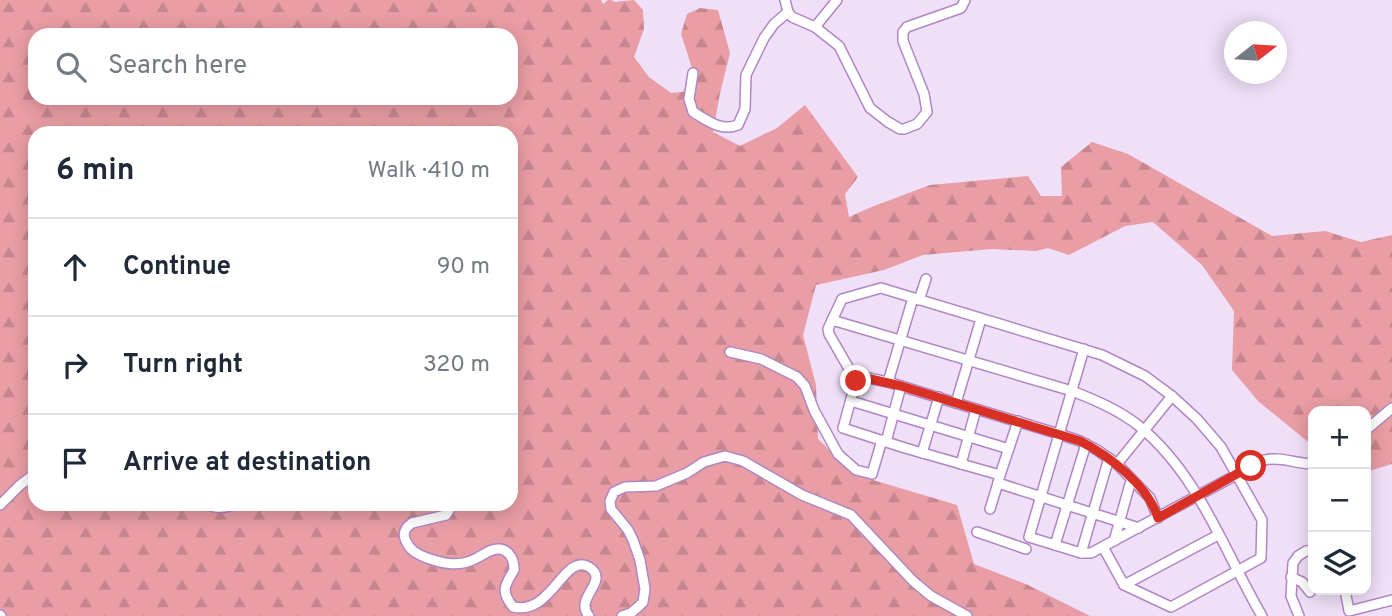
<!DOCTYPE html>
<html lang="en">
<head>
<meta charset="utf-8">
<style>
	:root { --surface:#fff; --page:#f6f6f7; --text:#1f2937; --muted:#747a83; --line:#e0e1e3 }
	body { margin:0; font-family:Overpass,sans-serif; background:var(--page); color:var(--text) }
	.controls { position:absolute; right:21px; bottom:21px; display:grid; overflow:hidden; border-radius:14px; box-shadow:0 4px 18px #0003 }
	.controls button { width:63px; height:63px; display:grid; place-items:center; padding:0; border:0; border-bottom:2px solid var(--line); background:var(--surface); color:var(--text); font:35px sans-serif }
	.compass { position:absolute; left:1224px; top:21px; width:63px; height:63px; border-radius:50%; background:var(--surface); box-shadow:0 4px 18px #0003; rotate:73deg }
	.stop { position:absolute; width:21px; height:21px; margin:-16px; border:5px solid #d93025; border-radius:50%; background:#fff }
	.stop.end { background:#d93025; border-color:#fff; box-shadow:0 2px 7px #0008 }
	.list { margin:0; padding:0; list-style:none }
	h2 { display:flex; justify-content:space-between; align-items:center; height:91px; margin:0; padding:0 28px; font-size:30px }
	h2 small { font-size:23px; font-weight:400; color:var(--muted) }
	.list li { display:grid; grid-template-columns:46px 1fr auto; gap:21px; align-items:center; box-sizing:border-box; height:98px; padding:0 28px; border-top:2px solid var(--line) }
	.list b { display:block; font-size:26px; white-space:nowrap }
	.list em { font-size:23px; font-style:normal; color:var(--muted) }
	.icon { flex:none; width:38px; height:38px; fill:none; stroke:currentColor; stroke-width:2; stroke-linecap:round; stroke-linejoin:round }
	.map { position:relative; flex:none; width:1392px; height:616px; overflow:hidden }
	.search { position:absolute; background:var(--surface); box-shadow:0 4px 18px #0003; left:28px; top:28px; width:490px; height:77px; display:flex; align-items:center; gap:18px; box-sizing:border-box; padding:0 24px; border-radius:21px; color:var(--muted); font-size:26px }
	.panel { position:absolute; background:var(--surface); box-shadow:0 4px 18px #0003; left:28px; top:126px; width:490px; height:385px; border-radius:21px }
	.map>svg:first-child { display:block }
</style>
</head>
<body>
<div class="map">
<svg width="1392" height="616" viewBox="0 0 1392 616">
	<defs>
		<pattern id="forest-firs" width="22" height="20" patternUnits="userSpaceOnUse" patternTransform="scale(1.75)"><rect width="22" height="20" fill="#e99da4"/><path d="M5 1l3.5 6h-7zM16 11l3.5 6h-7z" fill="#c7868d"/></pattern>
	</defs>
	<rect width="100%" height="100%" fill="#efdff8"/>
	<path fill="url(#forest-firs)" fill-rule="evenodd" d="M 0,0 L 601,0 L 603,4 L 608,0 L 612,0 L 614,2 L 634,0 L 643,10 L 644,29 L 634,57 L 649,77 L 671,93 L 682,92 L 697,83 L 681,34 L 687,14 L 700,8 L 718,10 L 730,53 L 720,93 L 713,132 L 740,146 L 777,128 L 805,105 L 858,177 L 845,194 L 849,217 L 869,208 L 930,185 L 1028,176 L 1041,196 L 1062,196 L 1061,167 L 1092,142 L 1128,154 L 1272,236 L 1325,231 L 1361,242 L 1392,235 L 1392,464 L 1366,472 L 1366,411 L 1313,411 L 1313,446 L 1258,401 L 1232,370 L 1234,311 L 1202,265 L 1153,222 L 1125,226 L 1069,255 L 1048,248 L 1036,251 L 991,249 L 923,255 L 884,270 L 816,285 L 803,335 L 816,385 L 818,439 L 856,475 L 957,505 L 974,564 L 1028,585 L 1090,616 L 0,616 ZM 35,35 L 511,35 L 511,98 L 35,98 ZM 35,133 L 511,133 L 511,504 L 35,504 Z"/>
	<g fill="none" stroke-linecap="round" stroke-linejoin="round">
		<g stroke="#ae87c3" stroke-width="12">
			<g id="street">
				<path d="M 785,0 L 788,12 L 792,17 L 815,27 L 839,46 L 870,108 L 888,122 L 900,129 L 904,129 L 917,124 L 927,112 L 924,94 L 903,41 L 903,32 L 907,27 L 961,8 L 965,0"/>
				<path d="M 815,27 L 837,0"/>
				<path d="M 693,73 L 689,99 L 693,112 C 707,120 721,132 738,125 L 745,109 L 746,75 L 764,38 L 774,24 L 788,12"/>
				<path d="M 919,300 L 926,279"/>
				<path d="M 832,320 L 1072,391 C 1095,400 1119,410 1139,426 C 1199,475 1224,551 1262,616"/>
				<path d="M 1084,349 L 1029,537 L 1081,553 L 1091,553 L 1264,460 C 1280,456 1297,464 1313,464"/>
				<path d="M 730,352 L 761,359 L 797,377 L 805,386 L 814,410 L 838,454 L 856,470 L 872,474 L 882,440"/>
				<path d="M 853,375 L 888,382 L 913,298"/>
				<path d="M 888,382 L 956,403 L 981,319"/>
				<path d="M 851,401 L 1009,449"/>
				<path d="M 956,403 L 1059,434 L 1080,441 L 1097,450 L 1117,464 L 1150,498 L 1158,518"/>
				<path d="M 1366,430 L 1392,408"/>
				<path d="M 886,442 L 901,386"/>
				<path d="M 922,453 L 939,397"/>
				<path d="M 961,464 L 976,409"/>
				<path d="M 1117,464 L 1172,396"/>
				<path d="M 1000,475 L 1018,421"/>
				<path d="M 204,504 C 217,509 225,508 237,504"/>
				<path d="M 453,504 L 446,515 L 412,523 C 405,528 402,533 406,541 C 410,551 418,554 427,558 C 444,564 459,567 475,559 C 484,555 490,548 500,549 C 511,551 514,561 514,570 C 505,585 500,591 513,607 C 552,616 564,552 589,567 C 611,581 573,598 589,616"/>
				<path d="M 0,505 L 20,485 L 35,474"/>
				<path d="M 990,509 L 998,483"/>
				<path d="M 977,532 L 1026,549"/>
				<path d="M 1114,541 L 1130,484 L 1133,481"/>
				<path d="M 1055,545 L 1086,444"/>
				<path d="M 1103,547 L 1124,585 L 1171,607 L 1261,558 L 1262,520 L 1221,447 L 1197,419 L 1172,396 L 1145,376 L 1102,355 L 881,288 L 842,299 L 828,329 L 829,334 L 856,381 L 843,428 L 905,448 L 1000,475 L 998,483 L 1139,528"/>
				<path d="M 1081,553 L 1109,458"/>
				<path d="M 1291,577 L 1302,582 L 1310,592"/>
				<path d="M 1124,585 L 1218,535"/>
				<path d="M 1345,590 L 1349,611 L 1392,600"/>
				<path d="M 0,615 L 1,616"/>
				<path d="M 622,616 L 631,613 L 638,607 L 643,602 L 645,589 L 640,560 L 633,540 L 628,530 L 611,509 L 610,501 L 614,492 L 625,487 L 656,486 L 687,473 L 704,462 L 725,456 L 743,461 L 802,495 L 851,515 L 913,581 L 931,596 L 967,616"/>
				<path d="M 1299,616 L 1291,596 L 1293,563 L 1298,556 L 1306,551 L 1313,550"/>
			</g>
		</g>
		<use href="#street" stroke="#fff" stroke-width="9"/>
	</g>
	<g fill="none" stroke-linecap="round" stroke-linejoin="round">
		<path stroke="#d93025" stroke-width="9" d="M 856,381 L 853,375 L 901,386 L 1080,441 C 1109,456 1148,485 1158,518 L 1251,466"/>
	</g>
</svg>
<div class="controls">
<button>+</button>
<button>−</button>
<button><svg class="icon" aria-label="layers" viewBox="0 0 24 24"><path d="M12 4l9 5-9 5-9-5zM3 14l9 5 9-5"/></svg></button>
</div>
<svg class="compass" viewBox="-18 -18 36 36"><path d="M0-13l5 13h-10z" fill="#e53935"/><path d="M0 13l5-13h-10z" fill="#747a83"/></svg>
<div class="stop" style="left:1251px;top:466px"></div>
<div class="stop end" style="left:856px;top:381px"></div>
<div class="search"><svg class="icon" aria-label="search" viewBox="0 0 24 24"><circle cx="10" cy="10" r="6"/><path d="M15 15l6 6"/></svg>Search here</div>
<section class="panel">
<h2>6 min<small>Walk · 410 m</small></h2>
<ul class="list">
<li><svg class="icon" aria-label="ahead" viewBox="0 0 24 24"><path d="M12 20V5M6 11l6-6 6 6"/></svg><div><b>Continue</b></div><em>90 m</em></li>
<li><svg class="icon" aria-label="right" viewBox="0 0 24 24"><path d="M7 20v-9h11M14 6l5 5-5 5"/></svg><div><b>Turn right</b></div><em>320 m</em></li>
<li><svg class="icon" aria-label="arrive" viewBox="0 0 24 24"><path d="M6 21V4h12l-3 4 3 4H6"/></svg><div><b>Arrive at destination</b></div></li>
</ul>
</section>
</div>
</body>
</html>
